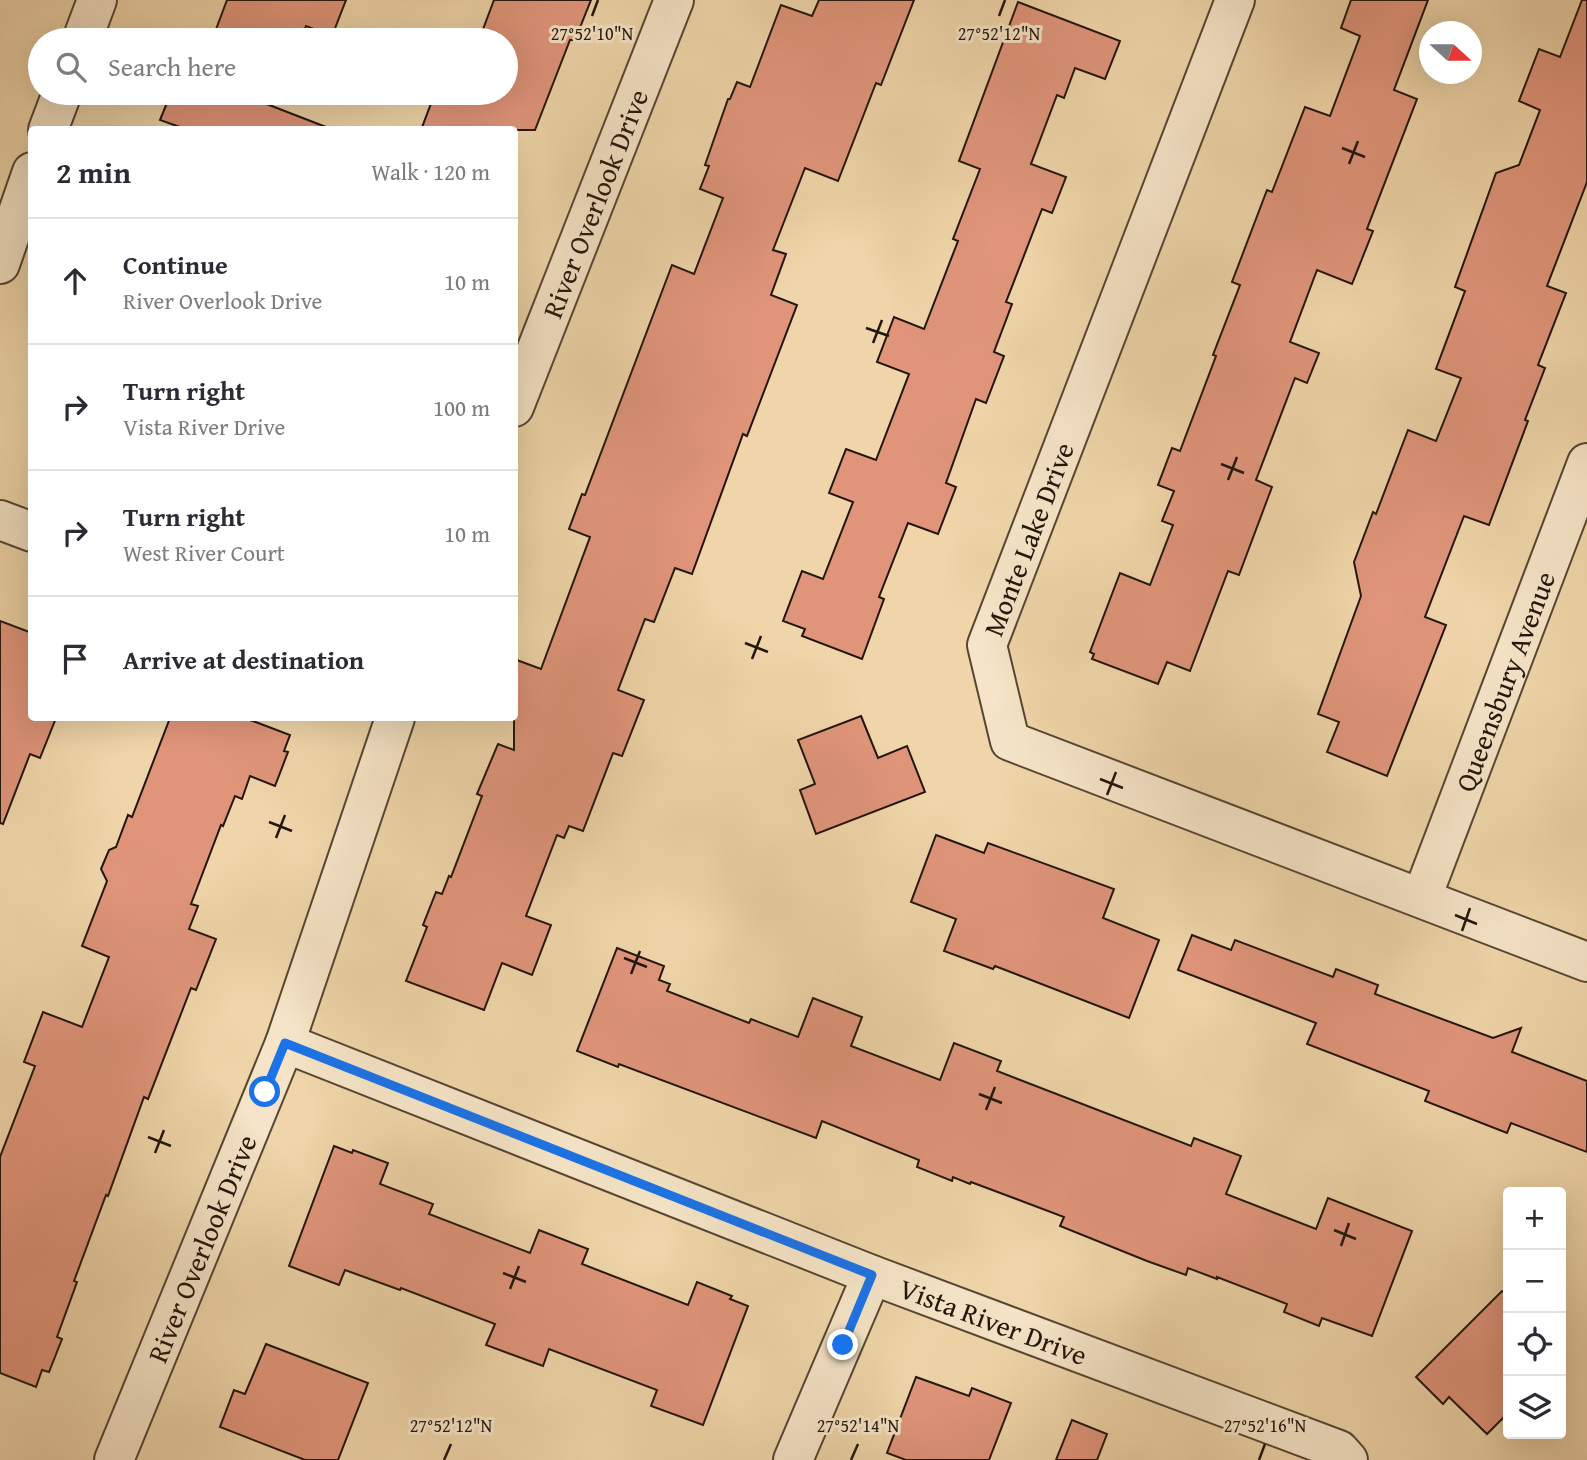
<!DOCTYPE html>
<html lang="en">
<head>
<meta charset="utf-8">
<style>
	:root { --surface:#fff; --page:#f7f7f7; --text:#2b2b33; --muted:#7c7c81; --line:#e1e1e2 }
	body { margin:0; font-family:"Gentium Book Plus",serif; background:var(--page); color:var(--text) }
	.controls { position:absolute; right:21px; bottom:21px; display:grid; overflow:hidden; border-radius:7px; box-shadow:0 7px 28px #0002 }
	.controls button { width:63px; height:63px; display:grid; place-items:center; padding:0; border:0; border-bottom:2px solid var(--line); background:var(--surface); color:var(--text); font:35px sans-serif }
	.compass { position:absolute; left:1419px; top:21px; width:63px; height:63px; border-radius:50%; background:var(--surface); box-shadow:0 7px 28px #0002; rotate:111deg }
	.stop { position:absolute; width:21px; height:21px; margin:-16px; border:5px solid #1a73e8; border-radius:50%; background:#fff }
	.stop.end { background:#1a73e8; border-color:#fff; box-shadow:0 2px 7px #0008 }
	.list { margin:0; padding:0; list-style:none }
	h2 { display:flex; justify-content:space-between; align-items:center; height:91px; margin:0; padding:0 28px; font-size:30px }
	h2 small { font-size:23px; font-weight:400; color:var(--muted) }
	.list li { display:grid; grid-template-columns:46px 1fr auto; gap:21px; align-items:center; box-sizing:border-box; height:126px; padding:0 28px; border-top:2px solid var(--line) }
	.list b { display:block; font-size:26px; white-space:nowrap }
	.list p { margin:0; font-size:23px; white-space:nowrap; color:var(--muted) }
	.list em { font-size:23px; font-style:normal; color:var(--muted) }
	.icon { flex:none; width:38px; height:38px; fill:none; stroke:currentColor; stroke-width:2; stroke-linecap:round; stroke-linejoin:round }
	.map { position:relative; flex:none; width:1587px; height:1460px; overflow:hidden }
	.search { position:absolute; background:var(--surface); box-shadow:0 7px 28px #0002; left:28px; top:28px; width:490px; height:77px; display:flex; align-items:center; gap:18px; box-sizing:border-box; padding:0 24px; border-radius:38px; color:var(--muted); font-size:26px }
	.panel { position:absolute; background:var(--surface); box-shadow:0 7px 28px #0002; left:28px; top:126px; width:490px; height:595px; border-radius:7px }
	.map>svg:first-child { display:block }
</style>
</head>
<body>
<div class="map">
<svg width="1587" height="1460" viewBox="0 0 1587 1460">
	<rect width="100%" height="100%" fill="#efd5a9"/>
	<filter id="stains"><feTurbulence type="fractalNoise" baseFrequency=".00286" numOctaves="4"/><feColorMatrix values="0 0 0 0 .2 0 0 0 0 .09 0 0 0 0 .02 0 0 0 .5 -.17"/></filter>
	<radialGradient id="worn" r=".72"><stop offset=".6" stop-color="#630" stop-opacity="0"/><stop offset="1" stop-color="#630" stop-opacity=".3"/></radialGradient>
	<g fill="#e0957b" stroke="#22160b" stroke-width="2">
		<path d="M 227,0 L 346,0 L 332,36 L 306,26 L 301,40 L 212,40 Z"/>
		<path d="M 494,0 L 591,0 L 575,40 L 570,40 L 535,130 L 421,130 L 435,93 L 506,93 L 506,40 L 479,40 Z"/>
		<path d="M 819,0 L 914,0 L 881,85 L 876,83 L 838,181 L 805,168 L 773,250 L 786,254 L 771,295 L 797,305 L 747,436 L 743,434 L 692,574 L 675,568 L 654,622 L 645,619 L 618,690 L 644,700 L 622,756 L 613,753 L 583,831 L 569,826 L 564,838 L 557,835 L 526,916 L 551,925 L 532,975 L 502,963 L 484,1010 L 406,981 L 427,927 L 423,925 L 436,892 L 442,894 L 449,876 L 451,877 L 482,796 L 477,794 L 498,744 L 514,750 L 514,659 L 541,669 L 590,537 L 569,529 L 582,494 L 585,495 L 672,265 L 694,274 L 723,198 L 700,189 L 709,166 L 705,165 L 728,99 L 730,99 L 737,82 L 750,87 L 781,5 L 812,16 Z"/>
		<path d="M 1351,0 L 1428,0 L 1394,90 L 1417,99 L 1367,229 L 1373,231 L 1352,284 L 1317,270 L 1290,342 L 1319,353 L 1307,383 L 1295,378 L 1256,480 L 1272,487 L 1239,575 L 1228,571 L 1190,671 L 1167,662 L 1158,684 L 1092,659 L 1094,654 L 1090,652 L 1120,573 L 1150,585 L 1173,525 L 1162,521 L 1174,491 L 1158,485 L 1172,448 L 1180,451 L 1216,356 L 1213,355 L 1240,285 L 1232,282 L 1267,190 L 1272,192 L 1305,107 L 1330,116 L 1360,36 L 1341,28 Z"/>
		<path d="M 1582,0 L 1587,0 L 1587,182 L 1547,286 L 1566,293 L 1538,365 L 1545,368 L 1525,420 L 1528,421 L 1489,525 L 1464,516 L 1425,617 L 1446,625 L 1387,776 L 1327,752 L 1339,722 L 1318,714 L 1361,596 L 1354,562 L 1373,512 L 1376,514 L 1408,430 L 1436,441 L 1461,378 L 1436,369 L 1465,291 L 1455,287 L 1496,173 L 1519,165 L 1540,110 L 1519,101 L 1539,49 L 1560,57 Z"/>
		<path d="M 1018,2 L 1120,41 L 1105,79 L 1075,68 L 1064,98 L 1057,95 L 1031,164 L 1066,177 L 1052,213 L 1042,209 L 1006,302 L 1012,304 L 994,352 L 1004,356 L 986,403 L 976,399 L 946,483 L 956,487 L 938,534 L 908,523 L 879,597 L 884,599 L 862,659 L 802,636 L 805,629 L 783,621 L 802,571 L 823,579 L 853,502 L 829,493 L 846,449 L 876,460 L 909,374 L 877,362 L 894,317 L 924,329 L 958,241 L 953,239 L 980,169 L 959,161 Z"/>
		<path d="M 171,93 L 238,93 L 326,127 L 326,130 L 188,130 L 160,120 Z"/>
		<path d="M 0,621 L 32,633 L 32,718 L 56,718 L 40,758 L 30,754 L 3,824 L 0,823 Z"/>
		<path d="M 861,716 L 878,758 L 907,746 L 925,792 L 816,834 L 800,790 L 815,784 L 798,740 Z"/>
		<path d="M 170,718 L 245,718 L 290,735 L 284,751 L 288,752 L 275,786 L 250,776 L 242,799 L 235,796 L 223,826 L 221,825 L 191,904 L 198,906 L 189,929 L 216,939 L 196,990 L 191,988 L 148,1099 L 144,1097 L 108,1196 L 106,1195 L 74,1281 L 77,1282 L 57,1337 L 62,1339 L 49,1372 L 42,1370 L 36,1387 L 0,1373 L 0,1157 L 35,1066 L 24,1062 L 43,1012 L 82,1027 L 109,957 L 82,946 L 107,881 L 101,869 L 109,850 L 116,847 L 128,815 L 132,817 Z"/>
		<path d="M 936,835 L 984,853 L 988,843 L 1114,889 L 1103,918 L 1159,940 L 1129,1018 L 995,966 L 993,969 L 944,951 L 956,919 L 911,902 Z"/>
		<path d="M 1192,935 L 1231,950 L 1235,940 L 1333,977 L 1336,969 L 1378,985 L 1375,994 L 1493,1038 L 1521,1028 L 1512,1052 L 1587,1081 L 1587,1152 L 1511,1123 L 1507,1133 L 1425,1101 L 1429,1091 L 1307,1044 L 1316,1023 L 1178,970 Z"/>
		<path d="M 617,948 L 664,966 L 659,980 L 670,984 L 667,991 L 749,1023 L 751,1019 L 798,1037 L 813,998 L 862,1017 L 851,1046 L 940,1080 L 954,1043 L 1001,1061 L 997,1071 L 1191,1146 L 1194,1138 L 1241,1156 L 1226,1194 L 1316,1229 L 1328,1198 L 1412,1231 L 1372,1336 L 1322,1318 L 1319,1326 L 1284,1312 L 1287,1304 L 1217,1277 L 1217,1279 L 1188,1268 L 1186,1275 L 1147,1261 L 1060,1226 L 1064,1217 L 971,1182 L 970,1184 L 953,1177 L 952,1181 L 917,1167 L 919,1160 L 822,1121 L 816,1138 L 619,1064 L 618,1067 L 577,1051 Z"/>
		<path d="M 334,1146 L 352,1153 L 353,1150 L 388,1163 L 380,1184 L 433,1204 L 429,1214 L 530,1253 L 539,1230 L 588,1249 L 582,1264 L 688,1305 L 697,1282 L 732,1296 L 730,1299 L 748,1306 L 703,1425 L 651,1406 L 657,1390 L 549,1349 L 543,1366 L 486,1345 L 495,1324 L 401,1288 L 400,1290 L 345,1270 L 339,1285 L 289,1266 Z"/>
		<path d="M 1502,1291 L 1508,1296 L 1508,1413 L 1487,1434 L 1449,1397 L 1443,1404 L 1416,1377 Z"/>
		<path d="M 266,1344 L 368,1383 L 338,1460 L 305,1460 L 220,1427 L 234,1390 L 245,1394 Z"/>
		<path d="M 916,1377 L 969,1396 L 972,1388 L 1011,1403 L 989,1460 L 906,1460 L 887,1453 Z"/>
		<path d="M 1072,1420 L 1107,1434 L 1097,1460 L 1056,1460 Z"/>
	</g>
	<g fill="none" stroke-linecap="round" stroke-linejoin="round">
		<g stroke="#554632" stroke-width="42">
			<g id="minor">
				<path d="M 1235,0 L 987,645 L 1010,741 L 1587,962"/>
				<path d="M 82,40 L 97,0"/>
				<path d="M 48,130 L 62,93"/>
				<path d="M 0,264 L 32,172"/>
				<path id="s1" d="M 514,407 L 674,0"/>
				<path d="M 0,520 L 32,532"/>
				<path id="s2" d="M 1422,897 L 1587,463"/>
				<path id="s3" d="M 285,1043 L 872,1275 L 1339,1450 L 1348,1460"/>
				<path id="s4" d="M 114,1460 L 285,1043 L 395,718"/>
				<path d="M 793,1460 L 872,1275"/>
			</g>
		</g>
		<use href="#minor" stroke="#f5e4c7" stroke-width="38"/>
	</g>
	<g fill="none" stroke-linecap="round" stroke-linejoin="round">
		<path stroke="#1a73e8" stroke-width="9" d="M 265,1092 L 285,1043 L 872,1275 L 843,1345"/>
	</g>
	<path fill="none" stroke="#22160b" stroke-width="2.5" d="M 592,16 L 598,0M 999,16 L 1005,0M 1342,148 L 1365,157M 1349,164 L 1358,141M 866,328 L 889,336M 873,343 L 882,320M 1221,464 L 1244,473M 1228,480 L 1237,457M 745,643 L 768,652M 752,659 L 761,636M 1100,779 L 1123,788M 1107,795 L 1116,772M 269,822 L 292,831M 276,838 L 285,815M 1455,915 L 1477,924M 1462,931 L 1470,908M 624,958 L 647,967M 631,974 L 640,951M 979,1094 L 1002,1103M 986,1110 L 995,1087M 148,1137 L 171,1146M 155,1153 L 164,1130M 1334,1230 L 1356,1239M 1341,1246 L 1349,1223M 503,1273 L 526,1282M 510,1289 L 519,1266M 444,1460 L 451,1444M 851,1460 L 858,1444M 1259,1460 L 1265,1444"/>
	<g text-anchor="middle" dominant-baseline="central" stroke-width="6" stroke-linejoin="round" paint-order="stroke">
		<g font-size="28" fill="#22160b" stroke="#f5e4c7">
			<text stroke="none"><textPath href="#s1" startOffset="219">River Overlook Drive</textPath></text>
			<text transform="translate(1028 539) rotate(-69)">Monte Lake Drive</text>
			<text stroke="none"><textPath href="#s2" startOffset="231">Queensbury Avenue</textPath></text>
			<text stroke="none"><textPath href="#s4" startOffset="229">River Overlook Drive</textPath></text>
			<text stroke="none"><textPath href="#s3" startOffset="761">Vista River Drive</textPath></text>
		</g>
	</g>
	<g font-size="18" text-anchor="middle" fill="#22160b" stroke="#f5e4c7" stroke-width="6" stroke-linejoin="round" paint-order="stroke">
		<text x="592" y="40">27°52'10"N</text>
		<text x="999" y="40">27°52'12"N</text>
		<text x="451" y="1432">27°52'12"N</text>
		<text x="858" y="1432">27°52'14"N</text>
		<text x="1265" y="1432">27°52'16"N</text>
	</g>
	<rect width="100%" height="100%" filter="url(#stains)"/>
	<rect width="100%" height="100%" fill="url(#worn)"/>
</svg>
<div class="controls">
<button>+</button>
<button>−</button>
<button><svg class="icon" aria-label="locate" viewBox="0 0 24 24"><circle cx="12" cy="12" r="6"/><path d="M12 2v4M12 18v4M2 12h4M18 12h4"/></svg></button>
<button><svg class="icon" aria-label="layers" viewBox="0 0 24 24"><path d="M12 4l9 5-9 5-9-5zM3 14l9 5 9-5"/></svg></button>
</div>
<svg class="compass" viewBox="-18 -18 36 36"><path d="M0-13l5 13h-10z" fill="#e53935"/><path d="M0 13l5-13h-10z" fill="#7c7c81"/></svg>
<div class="stop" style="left:265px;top:1092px"></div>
<div class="stop end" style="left:843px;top:1345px"></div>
<div class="search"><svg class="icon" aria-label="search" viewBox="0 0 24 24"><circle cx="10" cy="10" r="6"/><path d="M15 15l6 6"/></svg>Search here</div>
<section class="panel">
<h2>2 min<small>Walk · 120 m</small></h2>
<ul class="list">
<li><svg class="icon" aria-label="ahead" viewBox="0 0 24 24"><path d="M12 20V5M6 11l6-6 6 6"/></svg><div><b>Continue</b><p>River Overlook Drive</p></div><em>10 m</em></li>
<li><svg class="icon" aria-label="right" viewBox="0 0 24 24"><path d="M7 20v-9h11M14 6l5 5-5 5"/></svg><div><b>Turn right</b><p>Vista River Drive</p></div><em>100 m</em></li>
<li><svg class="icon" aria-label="right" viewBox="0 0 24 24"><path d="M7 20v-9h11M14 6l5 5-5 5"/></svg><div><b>Turn right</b><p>West River Court</p></div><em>10 m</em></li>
<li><svg class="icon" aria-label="arrive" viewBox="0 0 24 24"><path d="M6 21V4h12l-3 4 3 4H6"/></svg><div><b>Arrive at destination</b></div></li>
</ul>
</section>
</div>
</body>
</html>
